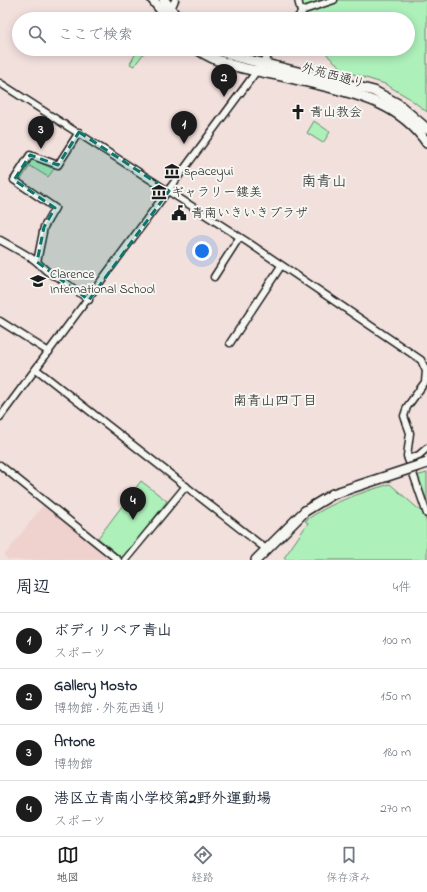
<!DOCTYPE html>
<html lang="ja">
<head>
<meta charset="utf-8">
<style>
	:root { --surface:#fff; --page:#f6f6f7; --text:#1f2937; --muted:#747a83; --line:#e0e1e3; --accent:#1c1c1c }
	body { margin:0; font-family:"Indie Flower","Klee One",sans-serif; background:var(--page); color:var(--text) }
	.you { position:absolute; left:202px; top:251px; width:14px; height:14px; margin:-10px; border:3px solid #fff; border-radius:50%; background:#1a73e8; box-shadow:0 0 0 6px #1a73e833 }
	.badge { display:grid; place-items:center; width:26px; height:26px; border-radius:50%; background:var(--accent); color:#fff; font-size:13px; font-weight:700 }
	.pin { position:absolute; translate:-50% -33px; filter:drop-shadow(0 1px 2px #0008) }
	.pin::after { content:''; position:absolute; top:21px; width:14px; height:12px; background:inherit; clip-path:polygon(0 0,100% 0,50% 100%) }
	.list { margin:0; padding:0; list-style:none }
	h2 { display:flex; justify-content:space-between; align-items:center; height:52px; margin:0; padding:0 16px; font-size:17px }
	h2 small { font-size:13px; font-weight:400; color:var(--muted) }
	.list li { display:grid; grid-template-columns:26px 1fr auto; gap:12px; align-items:center; box-sizing:border-box; height:56px; padding:0 16px; border-top:1px solid var(--line) }
	.list b { display:block; font-size:15px; white-space:nowrap }
	.list p { margin:0; font-size:13px; white-space:nowrap; color:var(--muted) }
	.list em { font-size:13px; font-style:normal; color:var(--muted) }
	.icon { flex:none; width:22px; height:22px; fill:none; stroke:currentColor; stroke-width:2; stroke-linecap:round; stroke-linejoin:round }
	.map { position:relative; flex:none; width:427px; height:560px; overflow:hidden }
	.search { position:absolute; background:var(--surface); box-shadow:0 2px 10px #0003; left:12px; right:12px; top:12px; height:44px; display:flex; align-items:center; gap:10px; box-sizing:border-box; padding:0 14px; border-radius:22px; color:var(--muted); font-size:15px }
	.sheet { height:276px; background:var(--surface) }
	nav { display:flex; justify-content:space-around; align-items:center; box-sizing:border-box; height:56px; border-top:1px solid var(--line); background:var(--surface); font-size:11px; color:var(--muted) }
	nav a { display:grid; justify-items:center; gap:2px }
	nav .on { color:var(--accent) }
	.map>svg:first-child { display:block }
</style>
</head>
<body>
<div class="map">
<svg width="427" height="560" viewBox="0 0 427 560">
	<rect width="100%" height="100%" fill="#f2e0dd"/>
	<filter id="ink" filterUnits="userSpaceOnUse"><feTurbulence type="fractalNoise" baseFrequency=".025" numOctaves="2"/><feDisplacementMap in="SourceGraphic" scale="8" xChannelSelector="R" yChannelSelector="G"/><feConvolveMatrix kernelMatrix="1 2 1 2 8 2 1 2 1" color-interpolation-filters="sRGB"/></filter>
	<g filter="url(#ink)">
		<path fill="#efd1ce" d="M 44,504 L 112,560 L 9,560 L 4,556 Z"/>
		<g fill="#adf0ba" stroke="#64866b">
			<path d="M 300,0 L 427,0 L 427,112 L 409,98 L 385,84 L 347,72 L 330,58 L 323,49 L 408,49 L 408,19 L 306,19 Z"/>
			<path d="M 138,49 L 147,49 L 134,66 L 130,64 Z"/>
			<path d="M 314,121 L 330,132 L 323,143 L 307,133 Z"/>
			<path d="M 31,159 L 54,169 L 48,177 L 30,166 L 20,181 L 17,179 Z"/>
			<path d="M 427,473 L 427,509 L 416,476 Z"/>
			<path d="M 141,481 L 167,501 L 123,559 L 98,538 Z"/>
			<path d="M 390,484 L 423,513 L 427,523 L 427,560 L 286,560 L 284,558 L 308,523 L 305,521 C 331,502 360,493 390,484 Z"/>
		</g>
		<g fill="none" stroke-linecap="round" stroke-linejoin="round">
			<g stroke="#1c1c1c" stroke-width="9">
				<g id="minor">
					<path d="M 298,0 L 301,12"/>
					<path d="M 171,9 L 175,0"/>
					<path d="M 296,19 L 304,10 L 334,0"/>
					<path d="M 0,83 L 249,243 L 421,360 L 426,371 L 425,382 L 407,407 L 404,416 L 410,433 L 407,456 L 427,514"/>
					<path d="M 0,240 C 11,246 22,252 33,259 C 42,265 46,274 58,277 L 89,300"/>
					<path d="M 37,262 L 44,227 L 55,208 L 14,180 L 30,155 L 58,165 L 79,132"/>
					<path d="M 214,277 L 239,238"/>
					<path d="M 0,321 L 49,352"/>
					<path d="M 230,343 L 281,266"/>
					<path d="M 36,369 L 266,549"/>
					<path d="M 0,417 L 273,49"/>
					<path d="M 408,459 L 419,455 L 427,448"/>
					<path d="M 0,465 L 118,560"/>
					<path d="M 125,560 L 186,486"/>
				</g>
			</g>
			<g stroke="#1c1c1c" stroke-width="12">
				<g id="secondary">
					<path d="M 153,0 L 168,19"/>
					<path d="M 164,0 L 178,19"/>
					<path d="M 197,49 C 220,65 246,69 272,74 C 288,77 304,81 320,85 C 361,95 401,105 427,143"/>
					<path d="M 215,49 L 237,57 L 374,91 L 398,104 L 427,129"/>
					<path d="M 256,560 L 305,511 L 333,494"/>
				</g>
			</g>
			<use href="#minor" stroke="#f6f6f2" stroke-width="6"/>
			<use href="#secondary" stroke="#f6f6f2" stroke-width="9"/>
			<g stroke="#1c1c1c" stroke-width="12" stroke-linecap="butt">
				<path id="secondary-bridge" d="M 333,494 L 427,463"/>
			</g>
			<use href="#secondary-bridge" stroke="#f6f6f2" stroke-width="9"/>
		</g>
	</g>
	<path fill="#0f766e" fill-opacity="0.2" stroke="#0f766e" stroke-width="3" stroke-dasharray="8 5" stroke-linejoin="round" d="M 79,132 L 169,191 L 89,300 L 37,262 L 44,227 L 55,208 L 14,180 L 30,155 L 58,165 Z"/>
	<defs>
		<g id="church-bare" transform="scale(1.2)"><path d="M-1.2-6h2.4v3.5h3.3v2.4h-3.3V6h-2.4V-.1h-3.3v-2.4h3.3Z" fill="#1c1c1c" stroke="#f6f6f2" stroke-width="2.5" paint-order="stroke"/></g>
		<g id="museum-bare" transform="scale(1.2)"><path d="M0-6L6-3V-2H-6V-3ZM-5-1h2V3h-2ZM-1-1h2V3h-2ZM3-1h2V3H3ZM-6 4H6V6H-6Z" fill="#1c1c1c" stroke="#f6f6f2" stroke-width="2.5" paint-order="stroke"/></g>
		<g id="civic-bare" transform="scale(1.2)"><path d="M-.6-6.5H3V-4.5H.6V-3L4-1V1h2V6H-6V1h2V-1L-.6-3ZM-1.2 2.5V6h2.4V2.5Z" fill="#1c1c1c" stroke="#f6f6f2" stroke-width="2.5" paint-order="stroke"/></g>
		<g id="school-bare" transform="scale(1.2)"><path d="M0-5L7-2L0 1L-7-2ZM-4 1L0 2.5L4 1V4Q0 6-4 4Z" fill="#1c1c1c" stroke="#f6f6f2" stroke-width="2.5" paint-order="stroke"/></g>
	</defs>
	<g fill-rule="evenodd">
		<use href="#church-bare" x="298" y="112"/>
		<use href="#museum-bare" x="172" y="171"/>
		<use href="#museum-bare" x="159" y="192"/>
		<use href="#civic-bare" x="179" y="213"/>
		<use href="#school-bare" x="38" y="281"/>
	</g>
	<g text-anchor="middle" dominant-baseline="central" stroke-width="4" stroke-linejoin="round" paint-order="stroke">
		<g font-size="13" fill="#1c1c1c" stroke="#f6f6f2">
			<text transform="translate(333 76) rotate(15)">外苑西通り</text>
		</g>
		<g font-size="13" fill="#1c1c1c" stroke="#f6f6f2" text-anchor="start">
			<text x="310" y="112">青山教会</text>
			<text x="184" y="171">spaceyui</text>
			<text x="171" y="192">ギャラリー鏤美</text>
			<text x="191" y="213">青南いきいきプラザ</text>
			<text x="50" y="274">Clarence<tspan x="50" dy="15">International School</tspan></text>
		</g>
		<g font-size="14" fill="#1c1c1c" stroke="#f6f6f2">
			<text x="275" y="401">南青山四丁目</text>
		</g>
		<g font-size="15" fill="#1c1c1c" stroke="#f6f6f2">
			<text x="324" y="182">南青山</text>
		</g>
	</g>
</svg>
<div class="you"></div>
<div class="pin badge" style="left:184px;top:144px">1</div>
<div class="pin badge" style="left:224px;top:97px">2</div>
<div class="pin badge" style="left:41px;top:149px">3</div>
<div class="pin badge" style="left:133px;top:520px">4</div>
<div class="search"><svg class="icon" aria-label="search" viewBox="0 0 24 24"><circle cx="10" cy="10" r="6"/><path d="M15 15l6 6"/></svg>ここで検索</div>
</div>
<section class="sheet">
<h2>周辺<small>4件</small></h2>
<ul class="list">
<li><span class="badge">1</span><div><b>ボディリペア青山</b><p>スポーツ</p></div><em>100 m</em></li>
<li><span class="badge">2</span><div><b>Gallery Mosto</b><p>博物館 · 外苑西通り</p></div><em>150 m</em></li>
<li><span class="badge">3</span><div><b>Artone</b><p>博物館</p></div><em>180 m</em></li>
<li><span class="badge">4</span><div><b>港区立青南小学校第2野外運動場</b><p>スポーツ</p></div><em>270 m</em></li>
</ul>
</section>
<nav>
<a class="on"><svg class="icon" aria-label="map" viewBox="0 0 24 24"><path d="M3 6l6-2 6 2 6-2v14l-6 2-6-2-6 2zM9 4v14M15 6v14"/></svg>地図</a>
<a><svg class="icon" aria-label="directions" viewBox="0 0 24 24"><path d="M12 3l9 9-9 9-9-9zM9 14v-3h6M13 9l2 2-2 2"/></svg>経路</a>
<a><svg class="icon" aria-label="saved" viewBox="0 0 24 24"><path d="M7 4h10v16l-5-4-5 4z"/></svg>保存済み</a>
</nav>
</body>
</html>
